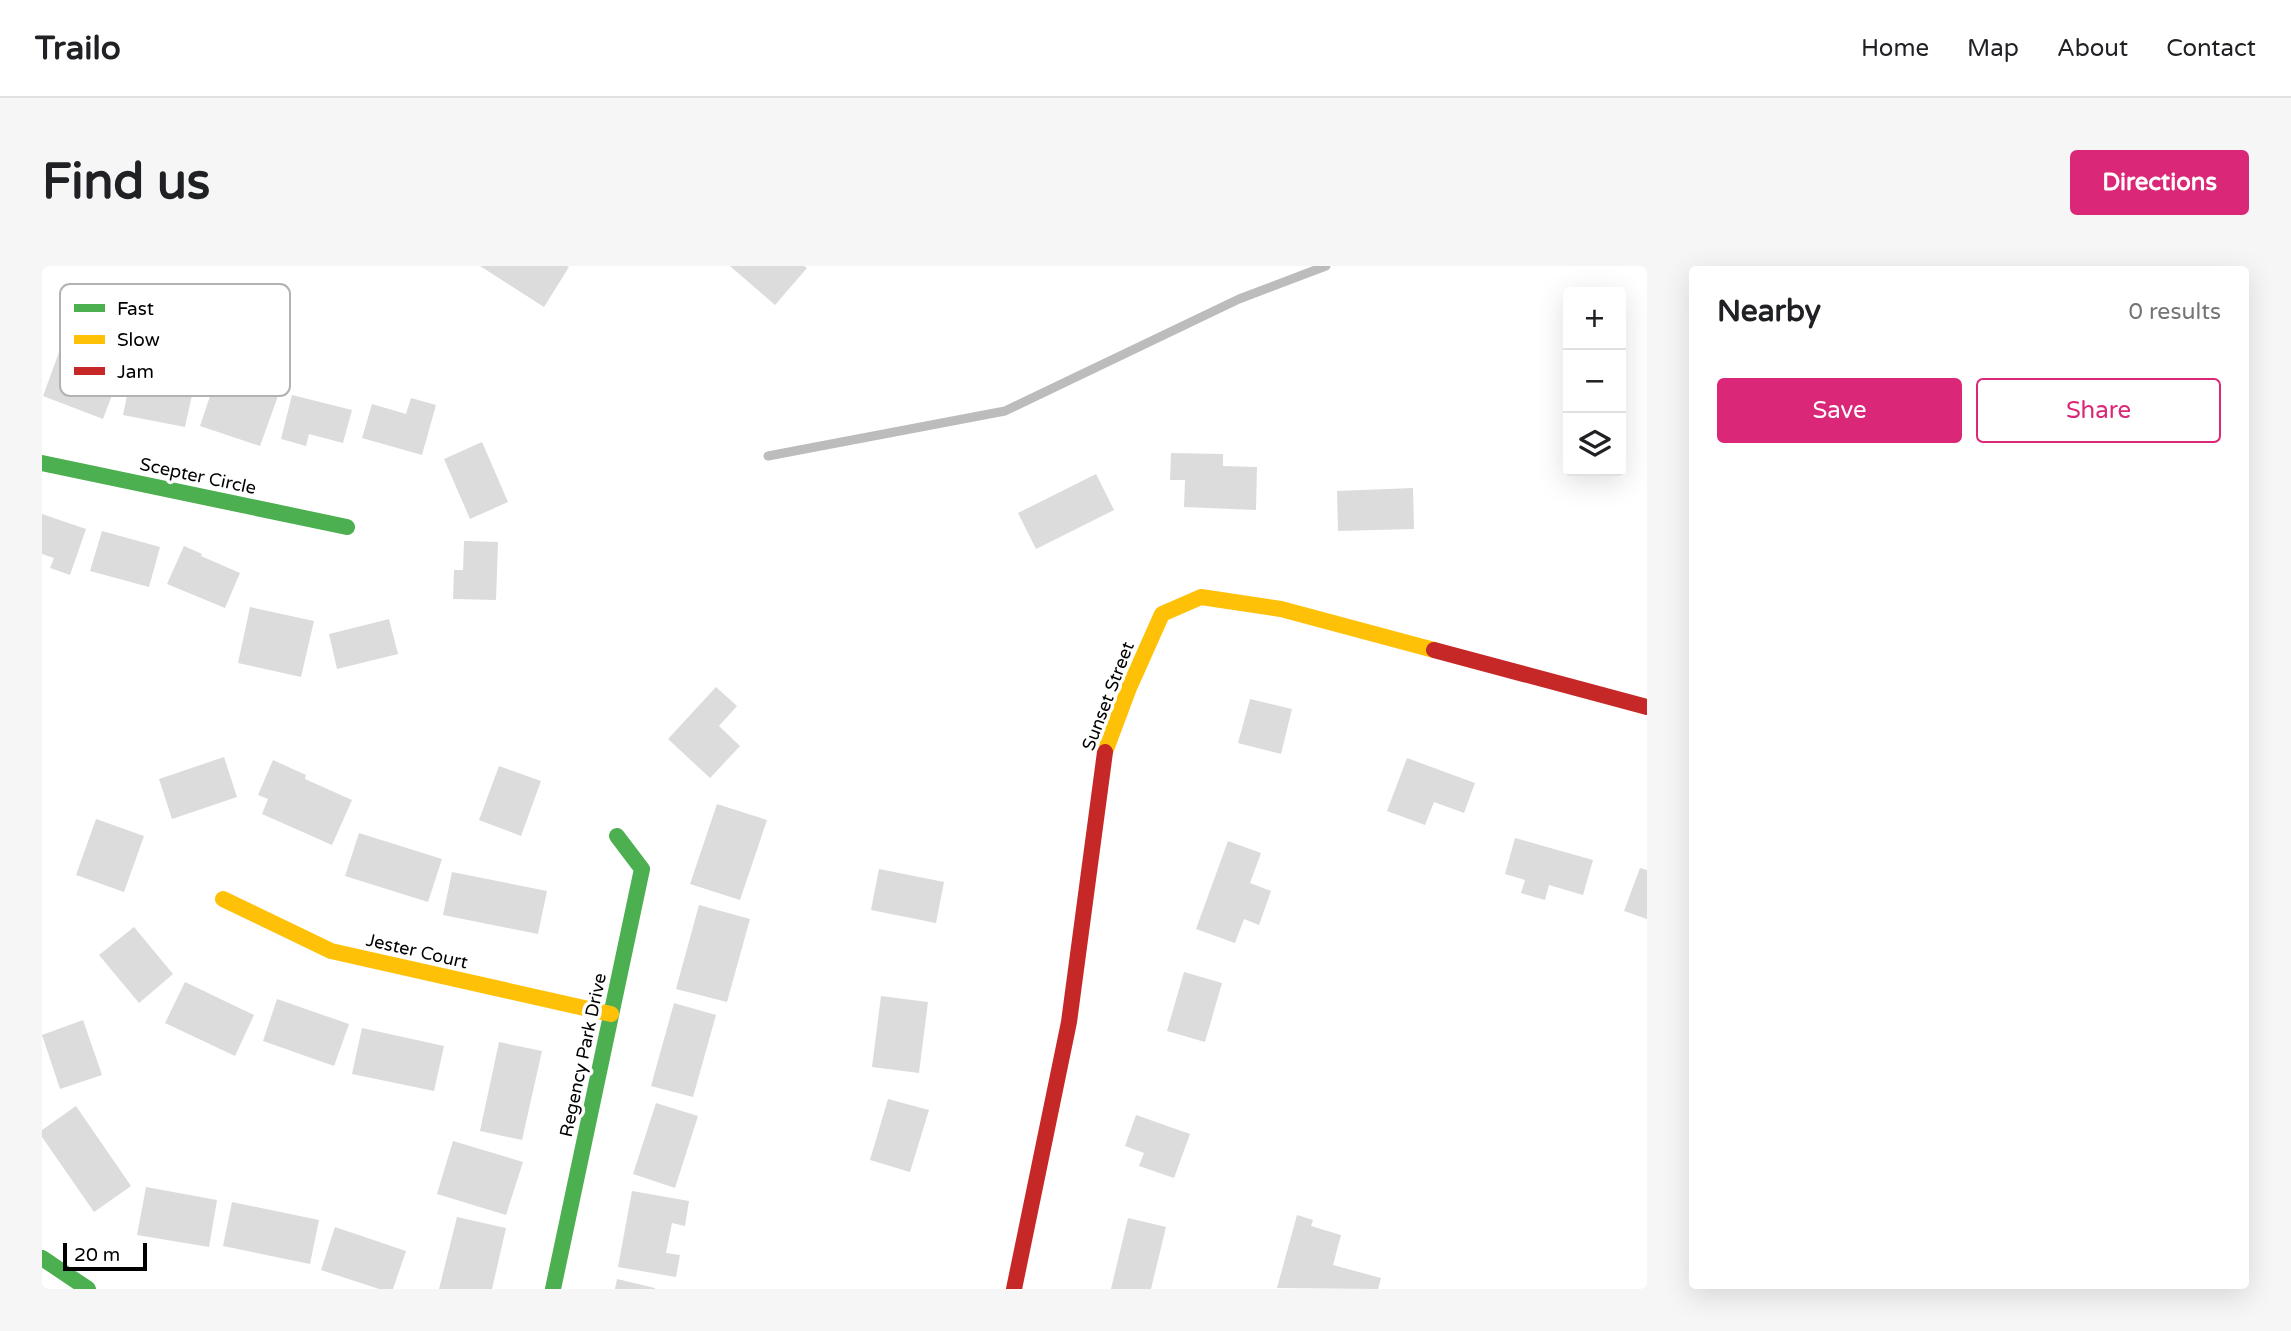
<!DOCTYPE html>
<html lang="en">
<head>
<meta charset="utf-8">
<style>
	:root { --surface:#fff; --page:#f6f6f6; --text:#202124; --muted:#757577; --line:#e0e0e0; --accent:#db2777 }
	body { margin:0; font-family:"Varela Round",sans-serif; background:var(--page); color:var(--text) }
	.controls { position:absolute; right:21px; top:21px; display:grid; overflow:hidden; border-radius:7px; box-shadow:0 7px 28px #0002 }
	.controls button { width:63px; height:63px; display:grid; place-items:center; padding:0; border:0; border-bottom:2px solid var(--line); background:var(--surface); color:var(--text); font:35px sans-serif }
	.scale { position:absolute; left:21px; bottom:18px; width:84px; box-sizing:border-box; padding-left:7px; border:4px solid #000; border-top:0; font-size:19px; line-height:24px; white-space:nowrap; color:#000; -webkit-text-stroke:5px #fff; paint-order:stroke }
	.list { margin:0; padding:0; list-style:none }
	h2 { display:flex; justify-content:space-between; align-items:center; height:91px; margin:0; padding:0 28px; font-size:30px }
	h2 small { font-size:23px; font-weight:400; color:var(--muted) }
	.actions { display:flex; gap:14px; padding:21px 28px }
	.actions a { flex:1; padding:16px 0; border:2px solid var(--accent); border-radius:7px; text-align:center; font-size:24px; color:var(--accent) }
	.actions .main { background:var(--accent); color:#fff }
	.icon { flex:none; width:38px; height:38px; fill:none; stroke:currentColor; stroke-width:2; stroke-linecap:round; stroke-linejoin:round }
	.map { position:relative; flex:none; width:1605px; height:1023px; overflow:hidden; border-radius:7px }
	header { display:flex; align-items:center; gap:42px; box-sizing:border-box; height:98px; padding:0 35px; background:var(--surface); border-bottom:2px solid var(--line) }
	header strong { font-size:33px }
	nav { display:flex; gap:38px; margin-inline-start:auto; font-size:24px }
	.intro { display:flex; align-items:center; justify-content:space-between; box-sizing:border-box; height:168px; padding:0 42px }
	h1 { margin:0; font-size:49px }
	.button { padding:18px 32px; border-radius:7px; background:var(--accent); color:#fff; font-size:24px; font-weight:700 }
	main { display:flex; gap:42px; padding:0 42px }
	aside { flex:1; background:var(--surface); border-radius:7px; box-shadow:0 7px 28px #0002 }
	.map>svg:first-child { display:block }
</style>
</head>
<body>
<header>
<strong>Trailo</strong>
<nav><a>Home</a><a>Map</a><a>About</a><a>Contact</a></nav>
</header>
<div class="intro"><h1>Find us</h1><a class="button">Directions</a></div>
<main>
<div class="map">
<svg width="1605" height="1023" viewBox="0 0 1605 1023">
	<rect width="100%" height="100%" fill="#fff"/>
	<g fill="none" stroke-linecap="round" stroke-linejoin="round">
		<path stroke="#bcbcbc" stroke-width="9" d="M 726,190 L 963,145 L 1197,33 L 1284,0"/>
	</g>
	<g fill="#dcdcdc">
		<path d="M 438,0 L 525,0 L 527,1 L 502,41 Z"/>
		<path d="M 688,0 L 762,0 L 765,2 L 733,39 Z"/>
		<path d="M 20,78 L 81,100 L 61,153 L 1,130 Z"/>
		<path d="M 92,95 L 118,101 L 116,113 L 152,120 L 143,161 L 81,149 Z"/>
		<path d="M 175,109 L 236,130 L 218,180 L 158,160 Z"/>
		<path d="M 250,129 L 310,144 L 301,177 L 267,168 L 264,180 L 239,173 Z"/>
		<path d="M 369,132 L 394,139 L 380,189 L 320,172 L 330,138 L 364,148 Z"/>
		<path d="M 440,176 L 466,236 L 428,253 L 402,193 Z"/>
		<path d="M 1129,187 L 1181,188 L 1181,200 L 1215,201 L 1214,244 L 1142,241 L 1143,214 L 1128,214 Z"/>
		<path d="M 1054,208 L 1072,244 L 994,283 L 976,247 Z"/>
		<path d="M 1371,222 L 1372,263 L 1296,265 L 1295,225 Z"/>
		<path d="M 0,248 L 44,263 L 28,309 L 8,302 L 12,292 L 0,288 Z"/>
		<path d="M 60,265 L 118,281 L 107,321 L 48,305 Z"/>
		<path d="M 422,275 L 456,276 L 454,334 L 411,333 L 412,304 L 421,304 Z"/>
		<path d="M 142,280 L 160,288 L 159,290 L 198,307 L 183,342 L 125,318 Z"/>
		<path d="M 208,341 L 272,355 L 259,411 L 196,397 Z"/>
		<path d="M 347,353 L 356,388 L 295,403 L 287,368 Z"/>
		<path d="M 674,421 L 695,440 L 677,460 L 698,480 L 668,512 L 626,473 Z"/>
		<path d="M 1208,433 L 1250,443 L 1239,488 L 1196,477 Z"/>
		<path d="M 182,491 L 195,531 L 130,553 L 117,513 Z"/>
		<path d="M 1365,492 L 1433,517 L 1422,547 L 1392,536 L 1383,559 L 1345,545 Z"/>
		<path d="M 231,494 L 264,509 L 263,513 L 310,534 L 290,579 L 220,548 L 226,533 L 216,529 Z"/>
		<path d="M 457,500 L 499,515 L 479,570 L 437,554 Z"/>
		<path d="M 675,538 L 725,554 L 698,634 L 648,618 Z"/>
		<path d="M 54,553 L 102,570 L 82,626 L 34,609 Z"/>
		<path d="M 317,567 L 400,593 L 386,636 L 303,610 Z"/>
		<path d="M 1473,572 L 1551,594 L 1541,629 L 1507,619 L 1503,634 L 1479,627 L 1483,614 L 1463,608 Z"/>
		<path d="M 1186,575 L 1219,587 L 1208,617 L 1229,625 L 1217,659 L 1202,653 L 1193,677 L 1154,663 Z"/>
		<path d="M 1598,602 L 1605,604 L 1605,653 L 1582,645 Z"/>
		<path d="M 837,603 L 902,616 L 894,657 L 829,644 Z"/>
		<path d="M 410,606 L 505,625 L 496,668 L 401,649 Z"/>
		<path d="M 657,639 L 708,653 L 685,736 L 634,723 Z"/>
		<path d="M 92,661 L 131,708 L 97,737 L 57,689 Z"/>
		<path d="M 1142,706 L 1180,717 L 1163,776 L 1125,765 Z"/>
		<path d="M 143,716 L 212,749 L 193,790 L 123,757 Z"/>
		<path d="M 839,730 L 886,736 L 877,807 L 830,801 Z"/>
		<path d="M 235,733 L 307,758 L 292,800 L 221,775 Z"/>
		<path d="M 632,737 L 674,749 L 651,831 L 609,820 Z"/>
		<path d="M 41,754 L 60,809 L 18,823 L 0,769 Z"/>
		<path d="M 320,762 L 402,780 L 392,825 L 310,808 Z"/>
		<path d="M 457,776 L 500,785 L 480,874 L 438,865 Z"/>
		<path d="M 846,833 L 887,844 L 868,906 L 828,894 Z"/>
		<path d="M 614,837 L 656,850 L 633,922 L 591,908 Z"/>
		<path d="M 34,840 L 89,920 L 52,946 L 0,871 L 0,864 Z"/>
		<path d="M 1094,849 L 1148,868 L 1132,912 L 1097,900 L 1102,887 L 1083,880 Z"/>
		<path d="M 411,875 L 481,896 L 464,949 L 395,928 Z"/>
		<path d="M 104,921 L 175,934 L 167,981 L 95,969 Z"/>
		<path d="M 590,925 L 647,935 L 643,960 L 630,957 L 624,987 L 638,989 L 634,1011 L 576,1001 Z"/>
		<path d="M 190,936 L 277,954 L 268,998 L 181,980 Z"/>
		<path d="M 1255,949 L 1271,954 L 1269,960 L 1299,969 L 1291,999 L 1339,1012 L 1336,1023 L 1235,1022 Z"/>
		<path d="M 415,951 L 464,962 L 450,1023 L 397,1023 Z"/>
		<path d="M 1086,952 L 1124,961 L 1109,1023 L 1069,1023 Z"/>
		<path d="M 293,961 L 364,985 L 351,1023 L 337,1023 L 279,1004 Z"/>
		<path d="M 575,1013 L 613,1022 L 613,1023 L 573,1023 Z"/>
	</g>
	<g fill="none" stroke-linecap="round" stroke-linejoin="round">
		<g stroke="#4caf50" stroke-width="16">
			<path d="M 0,197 L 305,261"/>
			<path d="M 0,992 L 46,1023"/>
			<path d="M 511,1023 L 600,603 L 575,570"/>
		</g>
		<g stroke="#ffc107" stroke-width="16">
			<path d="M 1063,486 L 1087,422 L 1120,348 L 1159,331 L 1239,343 L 1392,384"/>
			<path d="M 181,633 L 289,685 L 569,748"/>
		</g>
		<g stroke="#c62828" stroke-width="16">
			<path d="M 1392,384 L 1605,441"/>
			<path d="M 972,1023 L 1027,756 L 1063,486"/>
		</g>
	</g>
	<g text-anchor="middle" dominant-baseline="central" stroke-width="7" stroke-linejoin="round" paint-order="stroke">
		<g font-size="18" fill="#000" stroke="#fff">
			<text transform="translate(156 210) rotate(12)">Scepter Circle</text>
			<text transform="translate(1066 430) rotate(-69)">Sunset Street</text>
			<text transform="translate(375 685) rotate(13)">Jester Court</text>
			<text transform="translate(541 789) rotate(-78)">Regency Park Drive</text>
		</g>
	</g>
	<rect x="18" y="18" width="230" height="112" rx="10" fill="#fff" stroke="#b2b2b2" stroke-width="2"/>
	<rect x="32" y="38" width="31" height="8" fill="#4caf50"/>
	<rect x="32" y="69" width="31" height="9" fill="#ffc107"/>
	<rect x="32" y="101" width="31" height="8" fill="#c62828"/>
	<g font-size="19" fill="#000">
		<text x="75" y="49">Fast</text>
		<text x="75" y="80">Slow</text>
		<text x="75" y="112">Jam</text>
	</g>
</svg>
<div class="controls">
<button>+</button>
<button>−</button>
<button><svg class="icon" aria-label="layers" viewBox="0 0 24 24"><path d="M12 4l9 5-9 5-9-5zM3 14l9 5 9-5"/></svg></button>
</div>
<div class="scale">20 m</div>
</div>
<aside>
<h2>Nearby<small>0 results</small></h2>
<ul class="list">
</ul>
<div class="actions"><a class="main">Save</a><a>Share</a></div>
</aside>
</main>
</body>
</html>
